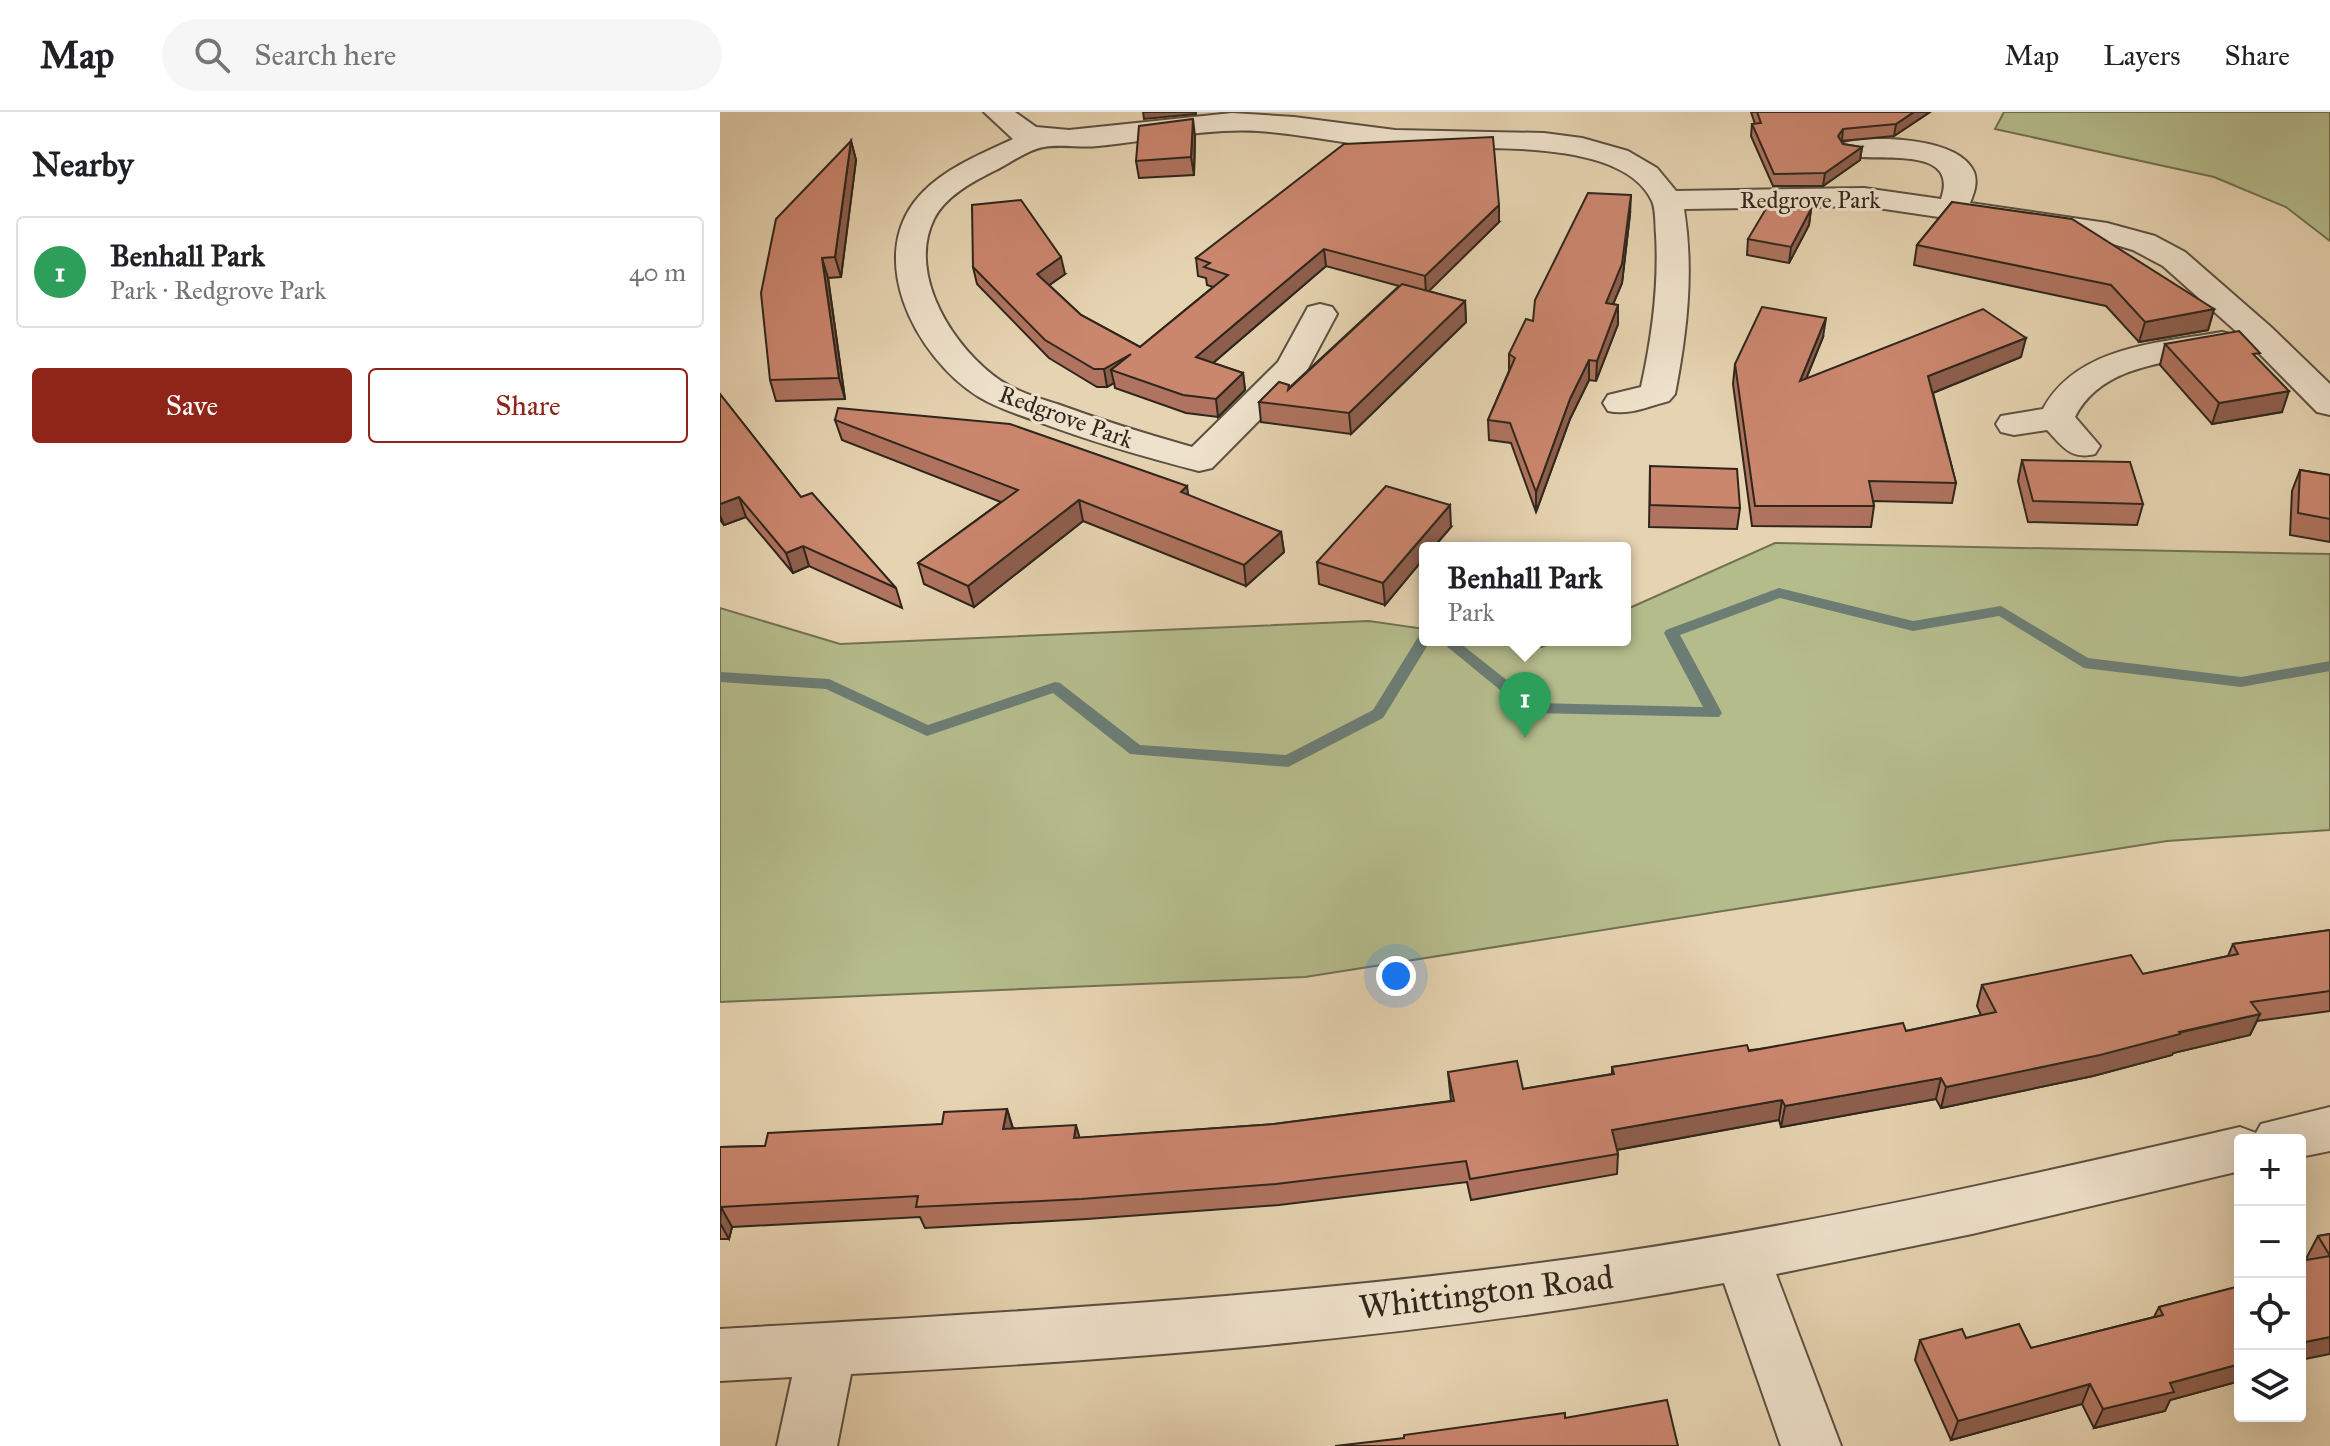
<!DOCTYPE html>
<html lang="en">
<head>
<meta charset="utf-8">
<style>
	:root { --surface:#fff; --page:#f6f6f6; --text:#202124; --muted:#757577; --line:#e0e0e0; --accent:#8f2418 }
	body { margin:0; font-family:"IM FELL Great Primer",serif; background:var(--page); color:var(--text) }
	.controls { position:absolute; right:24px; bottom:24px; display:grid; overflow:hidden; border-radius:8px; box-shadow:0 8px 32px #0002 }
	.controls button { width:72px; height:72px; display:grid; place-items:center; padding:0; border:0; border-bottom:2px solid var(--line); background:var(--surface); color:var(--text); font:40px sans-serif }
	.you { position:absolute; left:676px; top:864px; width:28px; height:28px; margin:-20px; border:6px solid #fff; border-radius:50%; background:#1a73e8; box-shadow:0 0 0 12px #1a73e833 }
	.badge { display:grid; place-items:center; width:52px; height:52px; border-radius:50%; background:var(--accent); color:#fff; font-size:26px; font-weight:700 }
	.pin { position:absolute; translate:-50% -66px; filter:drop-shadow(0 2px 4px #0008) }
	.pin::after { content:''; position:absolute; top:42px; width:28px; height:24px; background:inherit; clip-path:polygon(0 0,100% 0,50% 100%) }
	.popup { position:absolute; left:699px; top:430px; width:212px; height:104px; box-sizing:border-box; display:grid; place-content:center; border-radius:8px; background:var(--surface); filter:drop-shadow(0 2px 6px #0005); font-size:26px; white-space:nowrap; color:var(--muted) }
	.popup b { font-size:30px; color:var(--text) }
	.popup::after { content:''; position:absolute; left:50%; top:100%; margin-left:-16px; border:16px solid transparent; border-top-color:var(--surface) }
	.list { margin:0; padding:0; list-style:none }
	h2 { display:flex; justify-content:space-between; align-items:center; height:104px; margin:0; padding:0 32px; font-size:34px }
	h2 small { font-size:26px; font-weight:400; color:var(--muted) }
	.list li { display:grid; grid-template-columns:52px 1fr auto; gap:24px; align-items:center; box-sizing:border-box; height:112px; margin:0 16px 16px; padding:0 16px; border:2px solid var(--line); border-radius:8px }
	.list b { display:block; font-size:30px; white-space:nowrap }
	.list p { margin:0; font-size:26px; white-space:nowrap; color:var(--muted) }
	.list em { font-size:26px; font-style:normal; color:var(--muted) }
	.actions { display:flex; gap:16px; padding:24px 32px }
	.actions a { flex:1; padding:18px 0; border:2px solid var(--accent); border-radius:8px; text-align:center; font-size:28px; color:var(--accent) }
	.actions .main { background:var(--accent); color:#fff }
	.icon { flex:none; width:44px; height:44px; fill:none; stroke:currentColor; stroke-width:2; stroke-linecap:round; stroke-linejoin:round }
	.map { position:relative; flex:none; width:1610px; height:1334px; overflow:hidden }
	header { display:flex; align-items:center; gap:48px; box-sizing:border-box; height:112px; padding:0 40px; background:var(--surface); border-bottom:2px solid var(--line) }
	header strong { font-size:38px }
	nav { display:flex; gap:44px; margin-inline-start:auto; font-size:28px }
	.search { width:560px; height:72px; background:var(--page); display:flex; align-items:center; gap:20px; box-sizing:border-box; padding:0 28px; border-radius:44px; color:var(--muted); font-size:30px }
	main { display:flex }
	aside { flex:1; background:var(--surface) }
	.map>svg:first-child { display:block }
</style>
</head>
<body>
<header>
<strong>Map</strong>
<div class="search"><svg class="icon" aria-label="search" viewBox="0 0 24 24"><circle cx="10" cy="10" r="6"/><path d="M15 15l6 6"/></svg>Search here</div>
<nav><a>Map</a><a>Layers</a><a>Share</a></nav>
</header>
<main>
<aside>
<h2>Nearby<small></small></h2>
<ul class="list">
<li><span class="badge" style="background:#2e9e5b">1</span><div><b>Benhall Park</b><p>Park · Redgrove Park</p></div><em>40 m</em></li>
</ul>
<div class="actions"><a class="main">Save</a><a>Share</a></div>
</aside>
<div class="map">
<svg width="1610" height="1334" viewBox="0 0 1610 1334">
	<rect width="100%" height="100%" fill="#e6d3b1"/>
	<filter id="stains"><feTurbulence type="fractalNoise" baseFrequency=".0025" numOctaves="4"/><feColorMatrix values="0 0 0 0 .2 0 0 0 0 .09 0 0 0 0 .02 0 0 0 .5 -.17"/></filter>
	<radialGradient id="worn" r=".72"><stop offset=".6" stop-color="#630" stop-opacity="0"/><stop offset="1" stop-color="#630" stop-opacity=".3"/></radialGradient>
	<g fill="#b5bc8c" stroke="#727154" stroke-width="2">
		<path d="M 1284,0 L 1610,0 L 1610,129 L 1566,95 L 1494,65 L 1275,17 Z"/>
		<path d="M 1055,431 L 1610,442 L 1610,718 L 1447,729 L 585,865 L 0,890 L 0,496 L 120,532 L 649,509 L 705,517 L 705,528 L 777,528 L 822,535 L 837,528 L 905,528 L 905,498 Z"/>
	</g>
	<g fill="none" stroke-linecap="round" stroke-linejoin="round">
		<g fill="#6c7d75" fill-rule="evenodd">
			<path d="M 1059,476 L 1193,509 L 1281,494 L 1368,546 L 1521,565 L 1610,549 L 1610,559 L 1521,575 L 1364,556 L 1279,504 L 1193,519 L 1060,486 L 960,523 L 1002,601 L 999,605 L 812,601 L 807,600 L 719,528 L 736,528 L 816,591 L 983,595 L 944,521 L 946,518 Z"/>
			<path d="M 705,520 L 705,528 L 711,528 L 663,606 L 568,655 L 410,642 L 333,581 L 207,624 L 106,577 L 0,570 L 0,560 L 109,567 L 208,613 L 335,570 L 340,571 L 420,633 L 566,643 L 653,598 L 700,522 Z"/>
		</g>
		<g stroke="#5c5141" stroke-width="4">
			<g id="minor">
				<path d="M 264,0 L 295,0 L 316,15 L 349,18 L 512,1 L 574,5 L 675,18 L 824,21 L 862,26 L 908,39 L 937,56 L 956,79 L 1144,76 L 1221,87 C 1241,31 1153,51 1124,43 L 1119,37 L 1124,31 C 1154,23 1239,25 1254,60 C 1258,71 1254,81 1250,91 L 1387,111 L 1435,124 L 1465,140 L 1551,215 L 1610,272 L 1610,303 L 1597,300 L 1527,229 L 1443,154 L 1413,138 L 1383,129 L 1144,94 L 964,97 C 974,159 967,220 955,282 L 949,289 C 929,294 909,304 888,299 L 883,291 L 888,283 L 921,275 C 932,225 939,174 936,122 C 935,112 936,98 932,89 C 901,21 740,39 679,36 C 632,34 585,22 538,19 C 484,16 431,29 378,34 C 361,36 341,32 324,35 C 309,37 290,51 276,58 C 254,69 225,84 214,107 C 186,164 235,238 281,269 C 298,280 318,286 337,292 C 381,308 426,322 472,335 L 558,250 L 588,195 L 600,192 L 612,195 L 617,202 L 585,262 L 492,356 L 479,359 C 424,345 369,329 316,309 C 297,302 277,296 259,285 C 195,245 141,141 204,79 C 228,55 263,41 293,27 Z"/>
				<path d="M 1502,220 L 1514,223 L 1519,230 L 1514,237 C 1459,251 1384,248 1355,305 L 1380,334 L 1375,342 C 1351,348 1343,335 1327,318 L 1294,323 L 1281,320 L 1276,312 L 1281,304 L 1323,297 C 1357,234 1439,231 1502,220 Z"/>
				<path d="M 1610,995 L 1610,1039 L 1580,1045 L 1580,1028 L 1520,1028 L 1520,1059 L 1252,1122 L 1056,1162 L 1121,1334 L 1061,1334 L 1004,1171 C 716,1224 423,1247 131,1262 L 117,1334 L 57,1334 L 72,1265 L 0,1269 L 0,1217 C 298,1200 596,1184 892,1141 C 1103,1110 1312,1063 1520,1015 L 1536,1021 L 1541,1012 Z"/>
			</g>
		</g>
		<use href="#minor" fill="#efe2cc" fill-rule="evenodd"/>
	</g>
	<g fill="#af735f" stroke="#2e261c" stroke-width="2">
		<path d="M 1031,0 L 1210,0 L 1174,24 L 1122,29 L 1123,32 L 1142,35 L 1140,48 L 1103,74 L 1053,74 L 1031,24 L 1032,12 L 1035,12 Z"/>
		<path d="M 475,24 L 474,63 L 419,66 L 416,49 Z"/>
		<path d="M 131,29 L 136,48 L 121,165 L 108,166 L 125,287 L 56,289 L 50,268 Z"/>
		<path d="M 1232,90 L 1494,197 L 1488,218 L 1419,230 L 1386,194 L 1194,153 L 1197,133 Z"/>
		<path d="M 1091,97 L 1089,113 L 1069,151 L 1027,143 L 1028,127 Z"/>
		<path d="M 910,102 L 902,171 L 893,192 L 898,193 L 898,212 L 876,269 L 869,268 L 850,307 L 816,400 L 791,331 L 769,328 L 768,308 L 789,259 L 789,242 L 813,209 Z"/>
		<path d="M 779,110 L 708,179 L 745,189 L 746,210 L 631,322 L 541,310 L 539,290 L 569,276 L 679,174 L 606,154 L 493,251 L 523,261 L 525,278 L 498,305 L 466,301 L 395,276 L 394,271 L 387,275 L 377,275 L 329,246 L 257,172 L 253,155 L 345,162 L 329,173 L 361,203 L 420,235 L 493,175 L 487,173 L 486,166 L 478,164 L 476,146 Z"/>
		<path d="M 1103,225 L 1086,267 L 1301,245 L 1213,281 L 1236,371 L 1232,391 L 1153,389 L 1154,394 L 1151,415 L 1032,414 L 1013,272 L 1015,252 Z"/>
		<path d="M 1445,232 L 1538,247 L 1562,300 L 1492,312 L 1440,253 Z"/>
		<path d="M 0,282 L 81,385 L 176,476 L 182,496 L 89,454 L 73,461 L 26,405 L 4,413 L 0,408 Z"/>
		<path d="M 115,308 L 468,384 L 561,420 L 564,440 L 526,474 L 363,409 L 254,495 L 204,472 L 198,451 L 281,390 L 122,328 Z"/>
		<path d="M 1302,348 L 1423,392 L 1417,413 L 1308,410 L 1298,369 Z"/>
		<path d="M 930,354 L 1020,396 L 1017,417 L 929,415 Z"/>
		<path d="M 1580,358 L 1610,363 L 1610,430 L 1570,423 L 1572,379 Z"/>
		<path d="M 731,415 L 713,436 L 705,436 L 705,445 L 665,493 L 599,472 L 597,450 Z"/>
		<path d="M 1610,818 L 1610,899 L 1537,909 L 1530,923 L 1453,941 L 1452,943 L 1373,964 L 1221,996 L 1216,987 L 1061,1015 L 1059,1008 L 897,1038 L 898,1042 L 897,1062 L 751,1088 L 747,1070 L 559,1093 L 367,1107 L 205,1116 L 200,1105 L 12,1115 L 9,1127 L 0,1127 L 0,1035 L 45,1034 L 222,1012 L 287,997 L 293,1016 L 359,1026 L 554,1012 L 731,989 L 728,960 L 803,977 L 892,962 L 892,955 L 1186,919 L 1261,903 L 1257,894 L 1262,873 L 1423,862 L 1508,844 L 1513,832 Z"/>
		<path d="M 1610,1122 L 1610,1242 L 1587,1145 L 1598,1124 Z"/>
		<path d="M 1520,1174 L 1520,1269 L 1450,1288 L 1445,1299 L 1374,1316 L 1362,1292 L 1231,1328 L 1195,1248 L 1200,1228 L 1246,1226 L 1311,1236 L 1434,1205 L 1439,1195 Z"/>
	</g>
	<g fill="#8e5e4d" stroke="#2e261c" stroke-width="2">
		<path d="M 423,0 L 476,0 L 476,2 L 424,7 Z"/>
		<path d="M 1194,0 L 1210,0 L 1174,24 L 1176,12 Z"/>
		<path d="M 473,7 L 475,24 L 474,63 L 471,45 Z"/>
		<path d="M 1123,17 L 1122,29 L 1116,37 L 1118,24 Z"/>
		<path d="M 131,29 L 136,48 L 121,165 L 115,145 Z"/>
		<path d="M 1142,35 L 1140,48 L 1103,74 L 1105,61 Z"/>
		<path d="M 911,83 L 910,102 L 902,171 L 885,211 L 886,191 Z"/>
		<path d="M 779,93 L 779,110 L 706,182 L 705,164 Z"/>
		<path d="M 1091,97 L 1089,113 L 1069,151 L 1071,135 Z"/>
		<path d="M 604,137 L 606,154 L 479,263 L 476,245 Z"/>
		<path d="M 341,145 L 345,162 L 321,179 L 317,162 Z"/>
		<path d="M 102,146 L 108,166 L 125,287 L 119,266 Z"/>
		<path d="M 745,189 L 746,210 L 631,322 L 629,301 Z"/>
		<path d="M 898,193 L 898,212 L 876,269 L 877,249 Z"/>
		<path d="M 1494,197 L 1488,218 L 1419,230 L 1425,210 Z"/>
		<path d="M 1106,206 L 1103,225 L 1077,289 L 1080,269 Z"/>
		<path d="M 1306,226 L 1301,245 L 1205,284 L 1208,264 Z"/>
		<path d="M 411,242 L 391,258 L 394,271 L 387,275 L 384,257 Z"/>
		<path d="M 869,248 L 869,268 L 850,307 L 816,400 L 816,380 L 850,287 Z"/>
		<path d="M 523,261 L 525,278 L 498,305 L 496,287 Z"/>
		<path d="M 1569,279 L 1562,300 L 1492,312 L 1499,291 Z"/>
		<path d="M 467,374 L 470,395 L 461,380 Z"/>
		<path d="M 19,385 L 26,405 L 4,413 L 0,403 L 0,392 Z"/>
		<path d="M 359,388 L 363,409 L 254,495 L 248,474 Z"/>
		<path d="M 730,393 L 731,415 L 713,436 L 705,436 L 705,445 L 665,493 L 663,471 Z"/>
		<path d="M 561,420 L 564,440 L 526,474 L 524,453 Z"/>
		<path d="M 83,434 L 89,454 L 73,461 L 66,441 Z"/>
		<path d="M 1540,902 L 1530,923 L 1453,941 L 1452,943 L 1373,964 L 1221,996 L 1226,975 Z"/>
		<path d="M 1221,966 L 1216,987 L 1061,1015 L 1065,994 Z"/>
		<path d="M 1062,988 L 1059,1008 L 890,1039 L 892,1018 Z"/>
		<path d="M 287,997 L 293,1018 L 283,1017 Z"/>
		<path d="M 356,1013 L 362,1034 L 354,1026 Z"/>
		<path d="M 1,1095 L 12,1115 L 9,1127 L 0,1111 Z"/>
		<path d="M 1610,1225 L 1610,1242 L 1580,1248 L 1580,1231 Z"/>
		<path d="M 1520,1252 L 1520,1269 L 1450,1288 L 1445,1299 L 1374,1316 L 1383,1297 L 1450,1271 Z"/>
		<path d="M 1370,1272 L 1362,1292 L 1231,1328 L 1238,1309 Z"/>
	</g>
	<g fill="#cb866e" stroke="#2e261c" stroke-width="2">
		<path d="M 1037,0 L 1194,0 L 1176,12 L 1123,17 L 1118,24 L 1123,32 L 1142,35 L 1105,61 L 1054,62 L 1032,12 L 1041,11 Z"/>
		<path d="M 473,7 L 471,45 L 416,49 L 419,14 Z"/>
		<path d="M 773,25 L 779,93 L 705,164 L 604,137 L 476,245 L 523,261 L 496,287 L 463,283 L 391,258 L 411,242 L 384,257 L 374,257 L 325,228 L 253,155 L 252,93 L 301,88 L 341,145 L 317,162 L 361,203 L 420,235 L 508,163 L 484,155 L 490,151 L 476,146 L 624,32 Z"/>
		<path d="M 131,29 L 115,145 L 102,146 L 119,266 L 50,268 L 41,181 L 56,107 Z"/>
		<path d="M 868,81 L 911,83 L 902,152 L 886,191 L 898,193 L 877,249 L 869,248 L 850,287 L 816,380 L 790,311 L 768,308 L 795,246 L 789,242 L 806,207 L 813,209 L 815,188 Z"/>
		<path d="M 1050,90 L 1091,97 L 1071,135 L 1028,127 Z"/>
		<path d="M 1232,90 L 1352,107 L 1494,197 L 1425,210 L 1391,173 L 1197,133 Z"/>
		<path d="M 682,172 L 745,189 L 629,301 L 539,290 L 559,270 L 569,273 L 568,278 Z"/>
		<path d="M 1042,195 L 1106,206 L 1080,269 L 1263,197 L 1306,226 L 1208,264 L 1236,371 L 1149,369 L 1154,394 L 1035,394 L 1015,252 Z"/>
		<path d="M 1519,219 L 1540,241 L 1533,242 L 1569,279 L 1499,291 L 1445,232 Z"/>
		<path d="M 0,282 L 81,385 L 92,381 L 176,476 L 83,434 L 66,441 L 19,385 L 0,392 Z"/>
		<path d="M 118,296 L 290,312 L 467,374 L 461,380 L 561,420 L 524,453 L 359,388 L 248,474 L 198,451 L 298,378 L 115,308 Z"/>
		<path d="M 1302,348 L 1410,350 L 1423,392 L 1313,389 Z"/>
		<path d="M 930,354 L 1017,357 L 1020,396 L 930,393 Z"/>
		<path d="M 1580,358 L 1610,363 L 1610,407 L 1578,401 Z"/>
		<path d="M 666,374 L 730,393 L 663,471 L 597,450 Z"/>
		<path d="M 1610,818 L 1610,879 L 1531,890 L 1540,902 L 1459,920 L 1460,922 L 1380,943 L 1226,975 L 1221,966 L 1065,994 L 1062,988 L 892,1018 L 898,1042 L 750,1067 L 746,1049 L 556,1072 L 361,1087 L 196,1095 L 198,1084 L 1,1095 L 0,1099 L 0,1035 L 45,1034 L 48,1021 L 222,1012 L 224,1000 L 287,997 L 283,1017 L 356,1013 L 354,1026 L 554,1012 L 734,989 L 728,960 L 797,949 L 803,977 L 894,962 L 892,955 L 1027,933 L 1029,939 L 1183,911 L 1186,919 L 1276,900 L 1262,873 L 1411,843 L 1423,862 L 1518,842 L 1513,832 Z"/>
		<path d="M 1610,1122 L 1610,1225 L 1580,1231 L 1580,1149 L 1610,1144 L 1598,1124 Z"/>
		<path d="M 1520,1174 L 1520,1252 L 1450,1271 L 1454,1280 L 1383,1297 L 1370,1272 L 1238,1309 L 1200,1228 L 1242,1217 L 1246,1226 L 1299,1212 L 1311,1236 L 1443,1203 L 1439,1195 Z"/>
		<path d="M 947,1288 L 958,1334 L 615,1334 L 684,1326 L 684,1323 L 845,1301 L 845,1306 Z"/>
	</g>
	<g text-anchor="middle" dominant-baseline="central" stroke-width="6" stroke-linejoin="round" paint-order="stroke">
		<g font-size="24" fill="#2e261c" stroke="#efe2cc">
			<text x="1090" y="88">Redgrove Park</text>
			<text transform="translate(346 305) rotate(20)">Redgrove Park</text>
		</g>
		<g font-size="34" fill="#2e261c" stroke="#efe2cc">
			<text transform="translate(766 1180) rotate(-7)">Whittington Road</text>
		</g>
	</g>
	<rect width="100%" height="100%" filter="url(#stains)"/>
	<rect width="100%" height="100%" fill="url(#worn)"/>
</svg>
<div class="controls">
<button>+</button>
<button>−</button>
<button><svg class="icon" aria-label="locate" viewBox="0 0 24 24"><circle cx="12" cy="12" r="6"/><path d="M12 2v4M12 18v4M2 12h4M18 12h4"/></svg></button>
<button><svg class="icon" aria-label="layers" viewBox="0 0 24 24"><path d="M12 4l9 5-9 5-9-5zM3 14l9 5 9-5"/></svg></button>
</div>
<div class="you"></div>
<div class="pin badge" style="left:805px;top:626px;background:#2e9e5b">1</div>
<div class="popup"><b>Benhall Park</b>Park</div>
</div>
</main>
</body>
</html>
